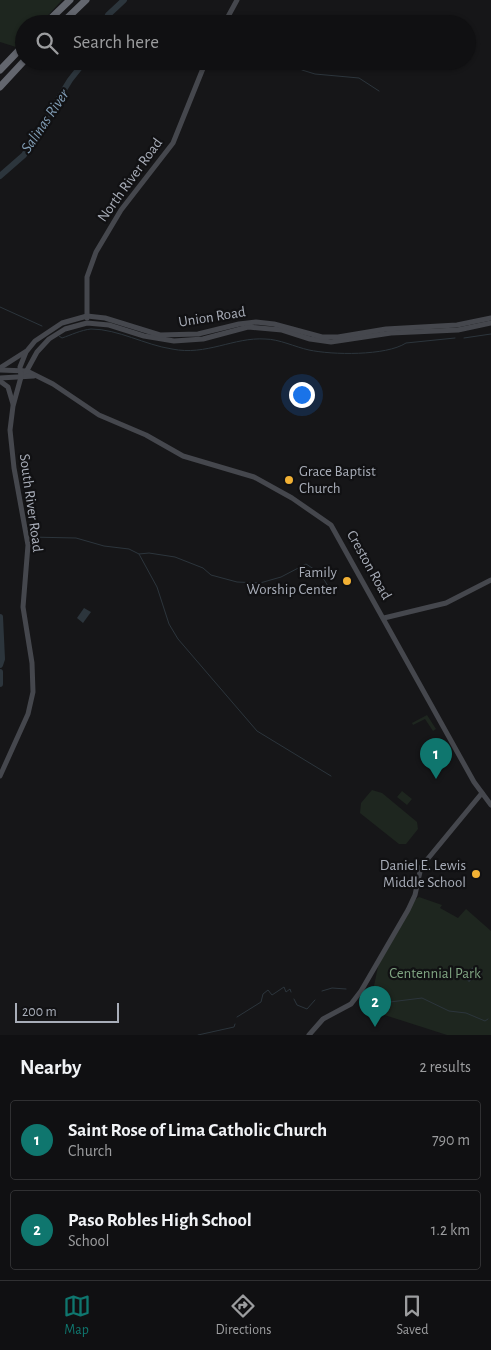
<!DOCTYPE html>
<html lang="en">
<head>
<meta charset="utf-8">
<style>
	:root { --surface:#101012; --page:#1e1e20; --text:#f1f3f6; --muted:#9c9d9f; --line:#303032; --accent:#0f766e }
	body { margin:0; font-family:"Alegreya Sans",sans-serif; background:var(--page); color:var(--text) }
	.scale { position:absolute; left:15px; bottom:12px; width:104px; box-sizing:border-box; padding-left:5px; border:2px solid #a8adb8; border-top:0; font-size:14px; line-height:18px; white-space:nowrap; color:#a8adb8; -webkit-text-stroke:4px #111113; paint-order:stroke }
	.you { position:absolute; left:301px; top:394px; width:18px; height:18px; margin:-12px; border:4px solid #fff; border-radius:50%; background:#1a73e8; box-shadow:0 0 0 8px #1a73e833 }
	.badge { display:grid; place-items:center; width:32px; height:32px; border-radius:50%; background:var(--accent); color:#fff; font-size:16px; font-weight:700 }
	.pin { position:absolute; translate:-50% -41px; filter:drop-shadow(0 1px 2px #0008) }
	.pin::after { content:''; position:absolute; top:26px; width:18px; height:15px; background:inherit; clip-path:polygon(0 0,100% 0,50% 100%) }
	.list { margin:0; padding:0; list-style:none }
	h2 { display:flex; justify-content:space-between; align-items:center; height:65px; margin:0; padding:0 20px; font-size:21px }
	h2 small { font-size:16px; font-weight:400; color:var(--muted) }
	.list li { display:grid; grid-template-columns:32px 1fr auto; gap:15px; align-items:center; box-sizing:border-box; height:80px; margin:0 10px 10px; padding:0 10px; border:1px solid var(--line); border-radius:5px }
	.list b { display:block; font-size:19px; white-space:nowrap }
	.list p { margin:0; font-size:16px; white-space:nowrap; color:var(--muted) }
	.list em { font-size:16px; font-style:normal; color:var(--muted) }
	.icon { flex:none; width:28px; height:28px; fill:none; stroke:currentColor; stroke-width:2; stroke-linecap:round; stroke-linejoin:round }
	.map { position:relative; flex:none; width:491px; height:1035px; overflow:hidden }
	.search { position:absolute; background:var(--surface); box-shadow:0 1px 4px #0004; left:15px; right:15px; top:15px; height:55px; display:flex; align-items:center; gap:12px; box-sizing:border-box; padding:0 18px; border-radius:28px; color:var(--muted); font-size:19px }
	.sheet { height:245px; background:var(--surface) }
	nav { display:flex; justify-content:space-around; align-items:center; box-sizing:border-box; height:70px; border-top:1px solid var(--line); background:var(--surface); font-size:14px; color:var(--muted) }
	nav a { display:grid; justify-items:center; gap:2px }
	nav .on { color:var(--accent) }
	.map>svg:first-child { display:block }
</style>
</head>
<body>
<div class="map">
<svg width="491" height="1035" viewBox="0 0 491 1035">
	<rect width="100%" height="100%" fill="#161618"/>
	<g fill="#1e261f">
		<path d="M 0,0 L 62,0 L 40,24 L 24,24 L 24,39 L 16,47 L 0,42 Z"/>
		<path d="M 427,715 L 436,729 L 433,731 L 425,719 L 413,725 L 412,723 Z"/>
		<path d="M 372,790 L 382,793 L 417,822 L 418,829 L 406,844 L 399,844 L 360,813 L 361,803 Z"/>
		<path d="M 402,791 L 412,799 L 407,805 L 397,797 Z"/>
		<path d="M 419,897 L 442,905 L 440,908 L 458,918 L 466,909 L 491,931 L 491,1035 L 447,1035 L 369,1010 L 380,957 L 413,901 Z"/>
	</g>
	<g fill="#2c353c">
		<path d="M 84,608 L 91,612 L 83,623 L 77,618 Z"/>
		<path d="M 475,966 L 483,971 L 479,979 L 475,977 L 469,982 L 466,979 L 469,970 Z"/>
	</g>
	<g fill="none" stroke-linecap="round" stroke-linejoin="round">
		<g stroke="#2c353c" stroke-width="1">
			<path d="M 287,61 L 302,70 L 315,74 L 359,78 L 379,91"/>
			<path d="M 0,307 L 42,326"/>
			<path d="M 59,336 L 62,338 C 71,335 81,330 91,329 C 118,329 145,345 172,349 C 206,356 234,337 265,339 C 279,339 295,347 309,350 C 332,355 386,356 406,343 L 455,338"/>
			<path d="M 464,338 L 491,334"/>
			<path d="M 29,537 L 76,538 L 104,546 L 129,549 L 139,554 L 149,553 L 175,557 L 203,568 L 211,575 L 237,582 L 260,583 L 281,577 L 306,564 L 320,573 L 331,591"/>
			<path d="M 139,554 L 157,587 L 169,624 L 178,639 L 257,731 L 331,776"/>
			<path d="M 322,991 L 332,988 L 346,989"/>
			<path d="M 366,996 L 382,1003 L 422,998 L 449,1011 L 466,1013 L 485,1021 L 488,1019"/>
			<path d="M 294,999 L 297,1005 L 307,1009 L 315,1000"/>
			<path d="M 237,1017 L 261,1002 L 263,994 L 268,990 L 272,995 L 284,987 L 286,992 L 290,989 L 291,992"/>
			<path d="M 198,1035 L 234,1027 L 235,1024"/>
		</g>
		<g stroke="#2c353c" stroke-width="6">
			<path d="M 104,24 L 108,15 L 124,0"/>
			<path d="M 0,176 L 24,155 L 70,80 L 85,61"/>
			<path d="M 0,617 L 2,659 L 0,665"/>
			<path d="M 0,672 L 0,684"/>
		</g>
		<g stroke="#45474d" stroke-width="5">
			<path d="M 224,24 L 237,0"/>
			<path d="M 87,318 L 87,277 L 96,252 L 121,210 L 173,143 L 206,61"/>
			<path d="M 0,368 L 25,352"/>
			<path d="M 0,370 L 27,371 L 53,384 L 99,415 L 146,435 L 183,456 L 254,477 L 292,498 L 331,525 L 474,782 L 491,805"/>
			<path d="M 25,374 L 37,352 L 49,339 L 65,329 L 87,323 L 109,325 L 144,336 L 174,341 L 203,339 L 248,327 L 282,330 L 310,339 L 331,342 L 391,333 L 458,330 L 491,323"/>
			<path d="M 0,378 L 34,376"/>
			<path d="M 0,381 L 8,387 L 13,404"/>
			<path d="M 384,618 L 446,603 L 491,580"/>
			<path d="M 0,776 L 28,714 L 33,692 L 32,663 L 23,607 L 28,545 L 14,468 L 10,430 L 13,406 L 21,377 L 20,367 L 26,352 L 35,341 L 62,323 L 87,316 L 105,318 L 160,335 L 198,334 L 239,324 L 256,322 L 274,324 L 322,337 L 338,337 L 386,329 L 457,325 L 491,318"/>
			<path d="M 309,1035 L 323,1019 L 351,1004 L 361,991 L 408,910 L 415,895 L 421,867 L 482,793"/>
		</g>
		<g stroke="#63666e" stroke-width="7">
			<path d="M 45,24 L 70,0"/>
			<path d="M 61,24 L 86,0"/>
			<path d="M 0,70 L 24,45"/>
			<path d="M 0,87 L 24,61"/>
		</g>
	</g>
	<g fill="#f2b134" stroke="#111113" stroke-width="2">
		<circle cx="289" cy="480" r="5"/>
		<circle cx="347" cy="581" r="5"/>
		<circle cx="476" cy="874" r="5"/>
	</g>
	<g text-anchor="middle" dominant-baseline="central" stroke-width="4.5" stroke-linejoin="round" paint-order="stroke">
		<g font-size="15" fill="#a8adb8" stroke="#111113">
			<text transform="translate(130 180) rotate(-54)">North River Road</text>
			<text transform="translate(212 317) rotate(-9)">Union Road</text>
			<text transform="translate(31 503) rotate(82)">South River Road</text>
			<text transform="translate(369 565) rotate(61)">Creston Road</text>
		</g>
		<g font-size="15" fill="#a8adb8" stroke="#111113" text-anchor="end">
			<text x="299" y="471" text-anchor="start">Grace Baptist<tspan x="299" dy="17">Church</tspan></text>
			<text x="337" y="572">Family<tspan x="337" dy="17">Worship Center</tspan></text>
			<text x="466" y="865">Daniel E. Lewis<tspan x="466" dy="17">Middle School</tspan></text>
		</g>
		<g font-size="15" fill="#7fa381" stroke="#111113">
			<text x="435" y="973">Centennial Park</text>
		</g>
		<g font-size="16" font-style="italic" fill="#7f9bb3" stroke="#111113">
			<text transform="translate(45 121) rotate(-56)">Salinas River</text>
		</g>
	</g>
</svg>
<div class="scale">200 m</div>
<div class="you"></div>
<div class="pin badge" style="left:436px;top:779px">1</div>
<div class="pin badge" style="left:375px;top:1027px">2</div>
<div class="search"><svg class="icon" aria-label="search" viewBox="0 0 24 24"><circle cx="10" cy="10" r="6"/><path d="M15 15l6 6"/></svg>Search here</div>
</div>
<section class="sheet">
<h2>Nearby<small>2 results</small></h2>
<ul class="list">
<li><span class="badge">1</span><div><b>Saint Rose of Lima Catholic Church</b><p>Church</p></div><em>790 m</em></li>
<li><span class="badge">2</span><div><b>Paso Robles High School</b><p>School</p></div><em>1.2 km</em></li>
</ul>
</section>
<nav>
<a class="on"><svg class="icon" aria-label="map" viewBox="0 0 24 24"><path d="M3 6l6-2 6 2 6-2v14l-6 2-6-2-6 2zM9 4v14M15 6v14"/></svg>Map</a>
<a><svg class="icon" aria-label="directions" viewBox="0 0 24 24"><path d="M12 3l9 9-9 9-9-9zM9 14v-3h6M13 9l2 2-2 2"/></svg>Directions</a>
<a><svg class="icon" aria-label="saved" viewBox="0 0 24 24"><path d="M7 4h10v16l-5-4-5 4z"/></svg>Saved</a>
</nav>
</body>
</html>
